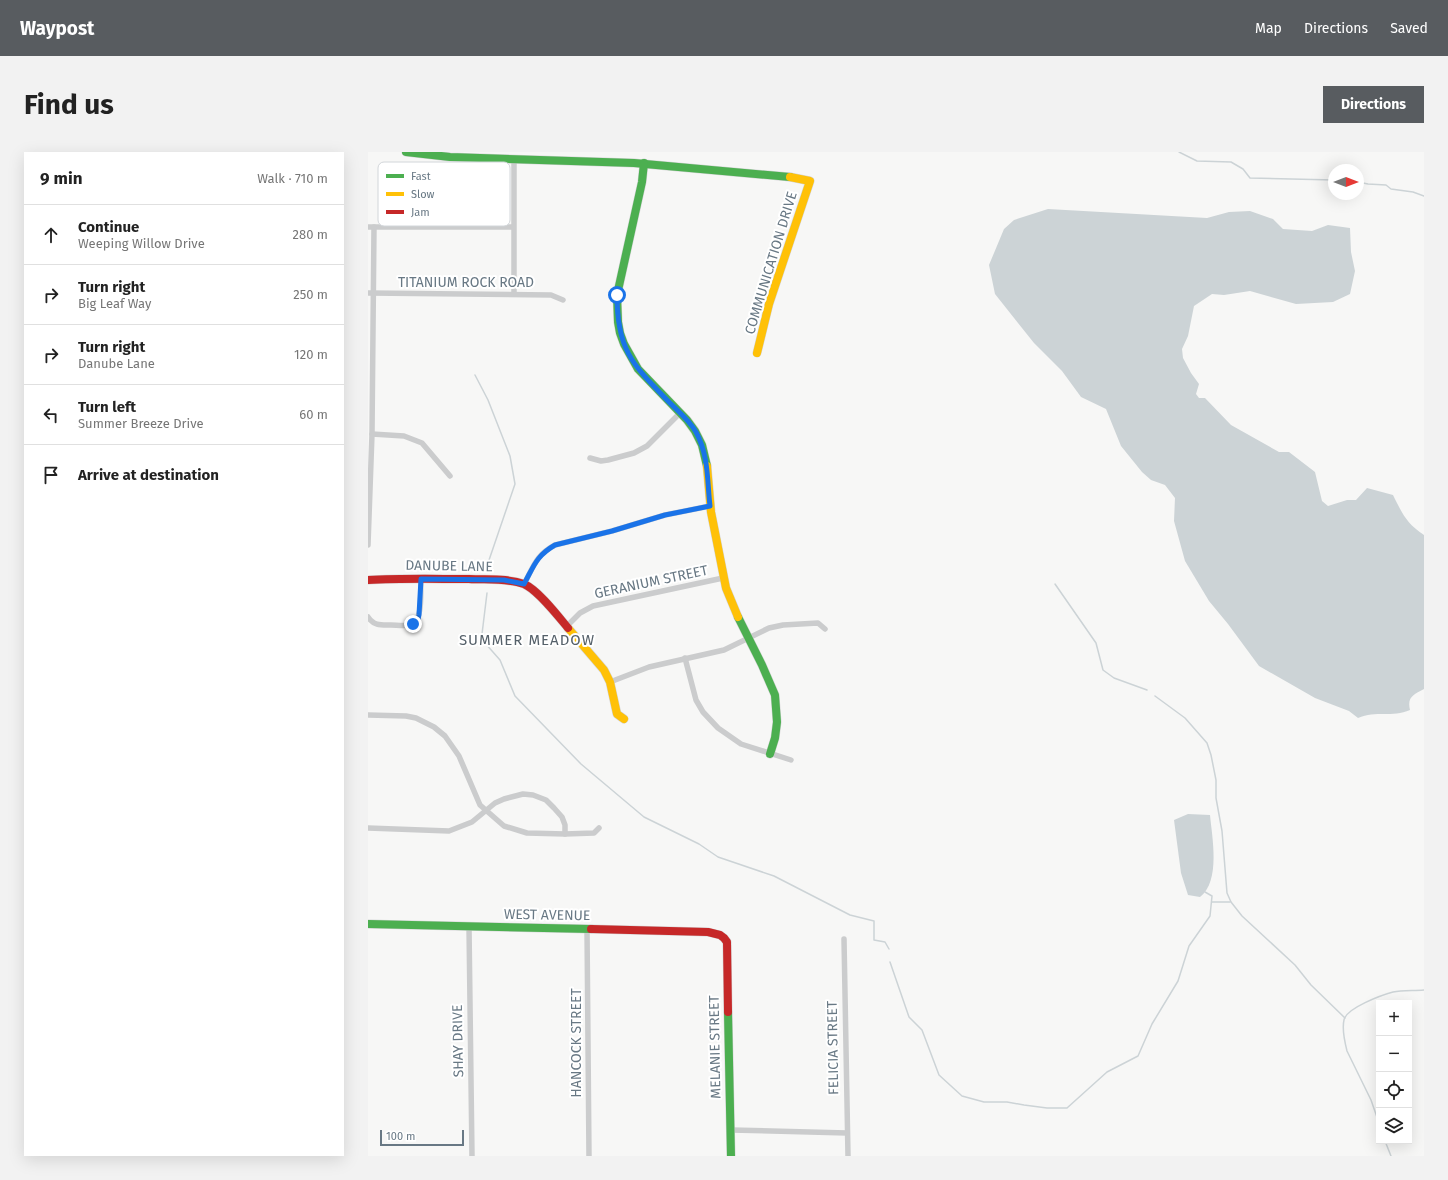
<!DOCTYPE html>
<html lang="en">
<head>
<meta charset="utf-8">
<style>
	:root { --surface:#fff; --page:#f2f2f2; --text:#222; --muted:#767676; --line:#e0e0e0; --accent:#585c60 }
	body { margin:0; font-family:"Fira Sans",sans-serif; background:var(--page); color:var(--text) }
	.controls { position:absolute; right:12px; bottom:12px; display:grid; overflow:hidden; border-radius:0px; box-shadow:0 4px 16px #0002 }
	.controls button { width:36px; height:36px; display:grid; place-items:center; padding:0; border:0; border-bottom:1px solid var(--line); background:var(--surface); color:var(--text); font:20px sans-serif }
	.compass { position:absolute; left:960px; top:12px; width:36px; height:36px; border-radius:50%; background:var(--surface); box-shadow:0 4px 16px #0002; rotate:90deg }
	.scale { position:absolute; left:12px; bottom:10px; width:84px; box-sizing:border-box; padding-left:4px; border:2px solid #687884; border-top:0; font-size:11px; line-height:14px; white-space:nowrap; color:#687884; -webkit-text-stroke:3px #fff; paint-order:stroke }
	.stop { position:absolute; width:12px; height:12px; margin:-9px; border:3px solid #1a73e8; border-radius:50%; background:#fff }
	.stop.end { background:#1a73e8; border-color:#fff; box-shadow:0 1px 4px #0008 }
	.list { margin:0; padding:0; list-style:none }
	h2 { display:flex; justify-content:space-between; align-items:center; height:52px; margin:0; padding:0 16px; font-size:17px }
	h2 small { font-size:13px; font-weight:400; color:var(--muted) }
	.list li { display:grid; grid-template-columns:26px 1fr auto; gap:12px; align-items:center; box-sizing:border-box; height:60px; padding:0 16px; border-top:1px solid var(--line) }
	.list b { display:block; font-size:15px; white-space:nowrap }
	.list p { margin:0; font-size:13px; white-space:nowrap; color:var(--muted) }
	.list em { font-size:13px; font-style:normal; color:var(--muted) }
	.icon { flex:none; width:22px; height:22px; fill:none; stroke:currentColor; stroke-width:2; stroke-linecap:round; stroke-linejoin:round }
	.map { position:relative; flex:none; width:1056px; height:1004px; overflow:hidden; border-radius:0px }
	header { display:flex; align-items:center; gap:24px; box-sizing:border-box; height:56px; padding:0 20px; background:var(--accent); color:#fff }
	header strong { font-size:19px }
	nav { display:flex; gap:22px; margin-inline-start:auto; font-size:14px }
	.intro { display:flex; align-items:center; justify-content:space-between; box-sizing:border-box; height:96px; padding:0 24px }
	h1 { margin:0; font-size:28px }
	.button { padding:10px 18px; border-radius:0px; background:var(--accent); color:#fff; font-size:14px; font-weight:700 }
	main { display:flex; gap:24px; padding:0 24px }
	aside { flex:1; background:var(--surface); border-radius:0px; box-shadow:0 4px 16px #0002 }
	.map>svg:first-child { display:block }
</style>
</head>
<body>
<header>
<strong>Waypost</strong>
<nav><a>Map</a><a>Directions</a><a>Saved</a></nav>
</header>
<div class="intro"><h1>Find us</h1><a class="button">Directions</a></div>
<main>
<aside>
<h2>9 min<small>Walk · 710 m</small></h2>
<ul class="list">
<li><svg class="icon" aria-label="ahead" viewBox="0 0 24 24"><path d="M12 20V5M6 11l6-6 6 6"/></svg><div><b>Continue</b><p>Weeping Willow Drive</p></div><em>280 m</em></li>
<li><svg class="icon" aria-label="right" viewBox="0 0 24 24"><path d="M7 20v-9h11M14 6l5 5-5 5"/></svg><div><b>Turn right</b><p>Big Leaf Way</p></div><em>250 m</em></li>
<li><svg class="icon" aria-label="right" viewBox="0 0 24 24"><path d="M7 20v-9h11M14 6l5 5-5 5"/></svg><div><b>Turn right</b><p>Danube Lane</p></div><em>120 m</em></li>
<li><svg class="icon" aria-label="left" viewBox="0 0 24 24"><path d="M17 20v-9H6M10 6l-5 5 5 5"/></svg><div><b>Turn left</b><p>Summer Breeze Drive</p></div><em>60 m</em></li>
<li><svg class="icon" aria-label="arrive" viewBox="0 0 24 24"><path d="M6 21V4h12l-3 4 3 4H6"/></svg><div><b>Arrive at destination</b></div></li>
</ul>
</aside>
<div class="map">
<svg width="1056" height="1004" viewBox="0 0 1056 1004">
	<rect width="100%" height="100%" fill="#f7f7f6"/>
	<g fill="#ccd3d6">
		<path d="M 680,57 L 839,66 L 861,60 L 882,59 L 905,67 L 915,77 L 944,79 L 960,73 L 982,76 L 983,100 L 987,119 L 982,142 L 965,150 L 928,152 L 882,139 L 856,143 L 844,142 L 826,154 L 820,184 L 814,197 L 815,206 L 823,221 L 831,232 L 828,242 L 831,246 L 837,246 L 863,273 L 911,300 L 921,300 L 947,320 L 954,349 L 960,354 L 979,348 L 988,348 L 999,336 L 1025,343 C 1034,361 1038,371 1056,383 L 1056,537 C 1045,543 1039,545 1042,558 C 1024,566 1008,558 990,566 L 981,559 L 947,546 L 891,514 L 860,472 L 841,449 L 817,409 L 806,369 L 807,346 L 797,333 L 783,328 L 774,320 L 753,294 L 738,257 L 713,245 L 694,219 L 666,191 L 627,142 L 621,113 L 636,77 L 646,68 Z"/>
		<path d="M 820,662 L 842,663 C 844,685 853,729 832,745 L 820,743 L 813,721 L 806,668 Z"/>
	</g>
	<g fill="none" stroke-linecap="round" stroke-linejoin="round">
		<g stroke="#ccd3d6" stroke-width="1.5">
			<path d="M 811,0 L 829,9 L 863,10 L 875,17 L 882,26 L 966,28"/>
			<path d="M 990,30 L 1000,32 L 1018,33 L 1023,37 L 1045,40 L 1056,44"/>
			<path d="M 107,223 L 120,248 L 142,304 L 147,332 L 119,414"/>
			<path d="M 687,432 L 728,491 L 735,518 L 746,526 L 779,538"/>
			<path d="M 119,441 L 114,482 L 117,491 L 132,508 L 147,544 L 213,612 L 276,665 L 331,692 L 350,705 L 406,724 L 482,763 L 506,769 L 506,788 L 517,790 L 521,797"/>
			<path d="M 787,544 L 817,566 L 839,591 L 843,603 L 848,628 L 848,646 L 854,679 L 859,741 L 863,750 L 874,764 L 927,813 L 943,833 L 977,866"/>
			<path d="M 844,750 L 862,750"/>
			<path d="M 522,810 L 541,865 L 554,878 L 571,923 L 594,944 L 616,950 L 639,950 L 656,953 L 679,956 L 699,956 L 739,920 L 770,904 L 784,872 L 810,829 L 821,794 L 842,764 L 844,744 L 837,740"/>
			<path d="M 1011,971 L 1003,948 L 979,899 C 977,891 974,876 976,868 C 978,856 1014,843 1025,840 C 1035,838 1046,839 1056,838"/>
			<path d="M 1017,989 L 1023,1004"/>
		</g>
		<g stroke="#d3d4d5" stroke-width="9">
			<g id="fast">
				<path d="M 38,0 L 82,5 L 266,11 L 422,25"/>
				<path d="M 276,11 L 274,30 L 249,143 L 250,170 L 252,181 L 256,192 L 270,217 L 319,268 L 327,279 L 334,293 L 339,314"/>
				<path d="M 370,465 L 394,513 L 407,543 L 409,570 L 407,586 L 402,602"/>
				<path d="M 0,772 L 223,777"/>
				<path d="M 360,860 L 363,1004"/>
			</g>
		</g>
		<g stroke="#d3d4d5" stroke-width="9">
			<g id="slow">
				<path d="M 389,201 L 401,152 L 442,29 L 422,25"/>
				<path d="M 339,314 L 343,360 L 358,436 L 370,465"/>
				<path d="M 200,476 L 236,518 L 242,530 L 249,562 L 256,567"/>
			</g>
		</g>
		<g stroke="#d3d4d5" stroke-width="9">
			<g id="jam">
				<path d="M 0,428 C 34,426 68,427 101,427 C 119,428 140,426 156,432 C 170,438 190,464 200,476"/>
				<path d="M 223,777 L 340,780 L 352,783 L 356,786 L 359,790 L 360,860"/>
			</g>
		</g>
		<g stroke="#cbcccd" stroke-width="5.5">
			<path d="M 146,8 L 146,142"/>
			<path d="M 0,75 L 145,75"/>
			<path d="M 0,141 L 183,143 L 195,148"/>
			<path d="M 4,282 L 36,284 L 54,291 L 82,324"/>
			<path d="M 222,306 L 233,309 L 240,308 L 266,301 L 279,294 L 312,261"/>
			<path d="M 0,393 L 4,282 L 6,75"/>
			<path d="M 156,432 C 166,414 168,403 187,393 L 244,379 L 297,363 L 342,354"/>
			<path d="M 0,465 C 6,474 13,473 23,473 C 28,473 36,474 42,473 C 56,469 52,439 53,427"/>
			<path d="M 199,474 L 212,461 L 225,454 L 355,426"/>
			<path d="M 317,506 L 328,548 L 335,560 L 350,576 L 373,592 L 423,608"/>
			<path d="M 242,530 L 281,515 L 356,498 L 401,476 L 415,473 L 450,471 L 457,477"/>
			<path d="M 0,563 L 38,564 L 48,566 L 66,575 L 77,584 L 91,604 L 112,653 L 136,674 L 159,681 L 197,682 L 226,681 L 231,676"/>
			<path d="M 0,676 L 81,679 L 104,670 L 127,651 L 136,647 L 155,642 L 165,643 L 178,648 L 186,656 L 194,665 L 197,673 L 197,682"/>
			<path d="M 101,775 L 104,1004"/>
			<path d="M 219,777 L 221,1004"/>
			<path d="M 476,787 L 480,1004"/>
			<path d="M 363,978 L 479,981"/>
		</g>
		<use href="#fast" stroke="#4caf50" stroke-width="8"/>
		<use href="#slow" stroke="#ffc107" stroke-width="8"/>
		<use href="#jam" stroke="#c62828" stroke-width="8"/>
	</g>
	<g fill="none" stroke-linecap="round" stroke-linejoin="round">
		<path stroke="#1a73e8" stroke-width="5" d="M 45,472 L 50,467 L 51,463 L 53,427 L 136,428 L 156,432 C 166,414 168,404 187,393 L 244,379 L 297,363 L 342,354 C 339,329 341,304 328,280 C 322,269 311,260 302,251 C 265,213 249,199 249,143"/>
	</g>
	<g text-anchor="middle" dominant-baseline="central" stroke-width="4" stroke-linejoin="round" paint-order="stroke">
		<g font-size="14" fill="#687884" stroke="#fff">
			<text transform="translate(403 111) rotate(-73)">COMMUNICATION DRIVE</text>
			<text x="98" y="130">TITANIUM ROCK ROAD</text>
			<text transform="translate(81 414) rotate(1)">DANUBE LANE</text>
			<text transform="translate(283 430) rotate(-12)">GERANIUM STREET</text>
			<text transform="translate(179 763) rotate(1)">WEST AVENUE</text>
			<text transform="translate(90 889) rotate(-91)">SHAY DRIVE</text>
			<text transform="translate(208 891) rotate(-90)">HANCOCK STREET</text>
			<text transform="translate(347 895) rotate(-91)">MELANIE STREET</text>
			<text transform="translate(465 896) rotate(-91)">FELICIA STREET</text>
		</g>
		<g font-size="15" letter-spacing="1" fill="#56616a" stroke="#fff">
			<text x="159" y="488">SUMMER MEADOW</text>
		</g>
	</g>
	<rect x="10" y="10" width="132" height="64" rx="6" fill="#fff" stroke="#d2d6da" stroke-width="1"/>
	<rect x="18" y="22" width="18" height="4" fill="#4caf50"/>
	<rect x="18" y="40" width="18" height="4" fill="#ffc107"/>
	<rect x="18" y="58" width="18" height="4" fill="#c62828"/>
	<g font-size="11" fill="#687884">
		<text x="43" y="28">Fast</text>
		<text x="43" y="46">Slow</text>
		<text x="43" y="64">Jam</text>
	</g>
</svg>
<div class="controls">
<button>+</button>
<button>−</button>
<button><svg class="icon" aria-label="locate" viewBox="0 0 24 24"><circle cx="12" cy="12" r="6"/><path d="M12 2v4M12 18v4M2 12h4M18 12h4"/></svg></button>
<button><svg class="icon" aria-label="layers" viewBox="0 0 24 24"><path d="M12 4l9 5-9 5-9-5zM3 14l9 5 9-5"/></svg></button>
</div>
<svg class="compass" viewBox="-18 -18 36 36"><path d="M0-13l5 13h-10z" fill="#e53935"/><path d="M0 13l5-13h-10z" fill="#767676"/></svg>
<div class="scale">100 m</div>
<div class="stop" style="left:249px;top:143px"></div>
<div class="stop end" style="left:45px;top:472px"></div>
</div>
</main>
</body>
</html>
